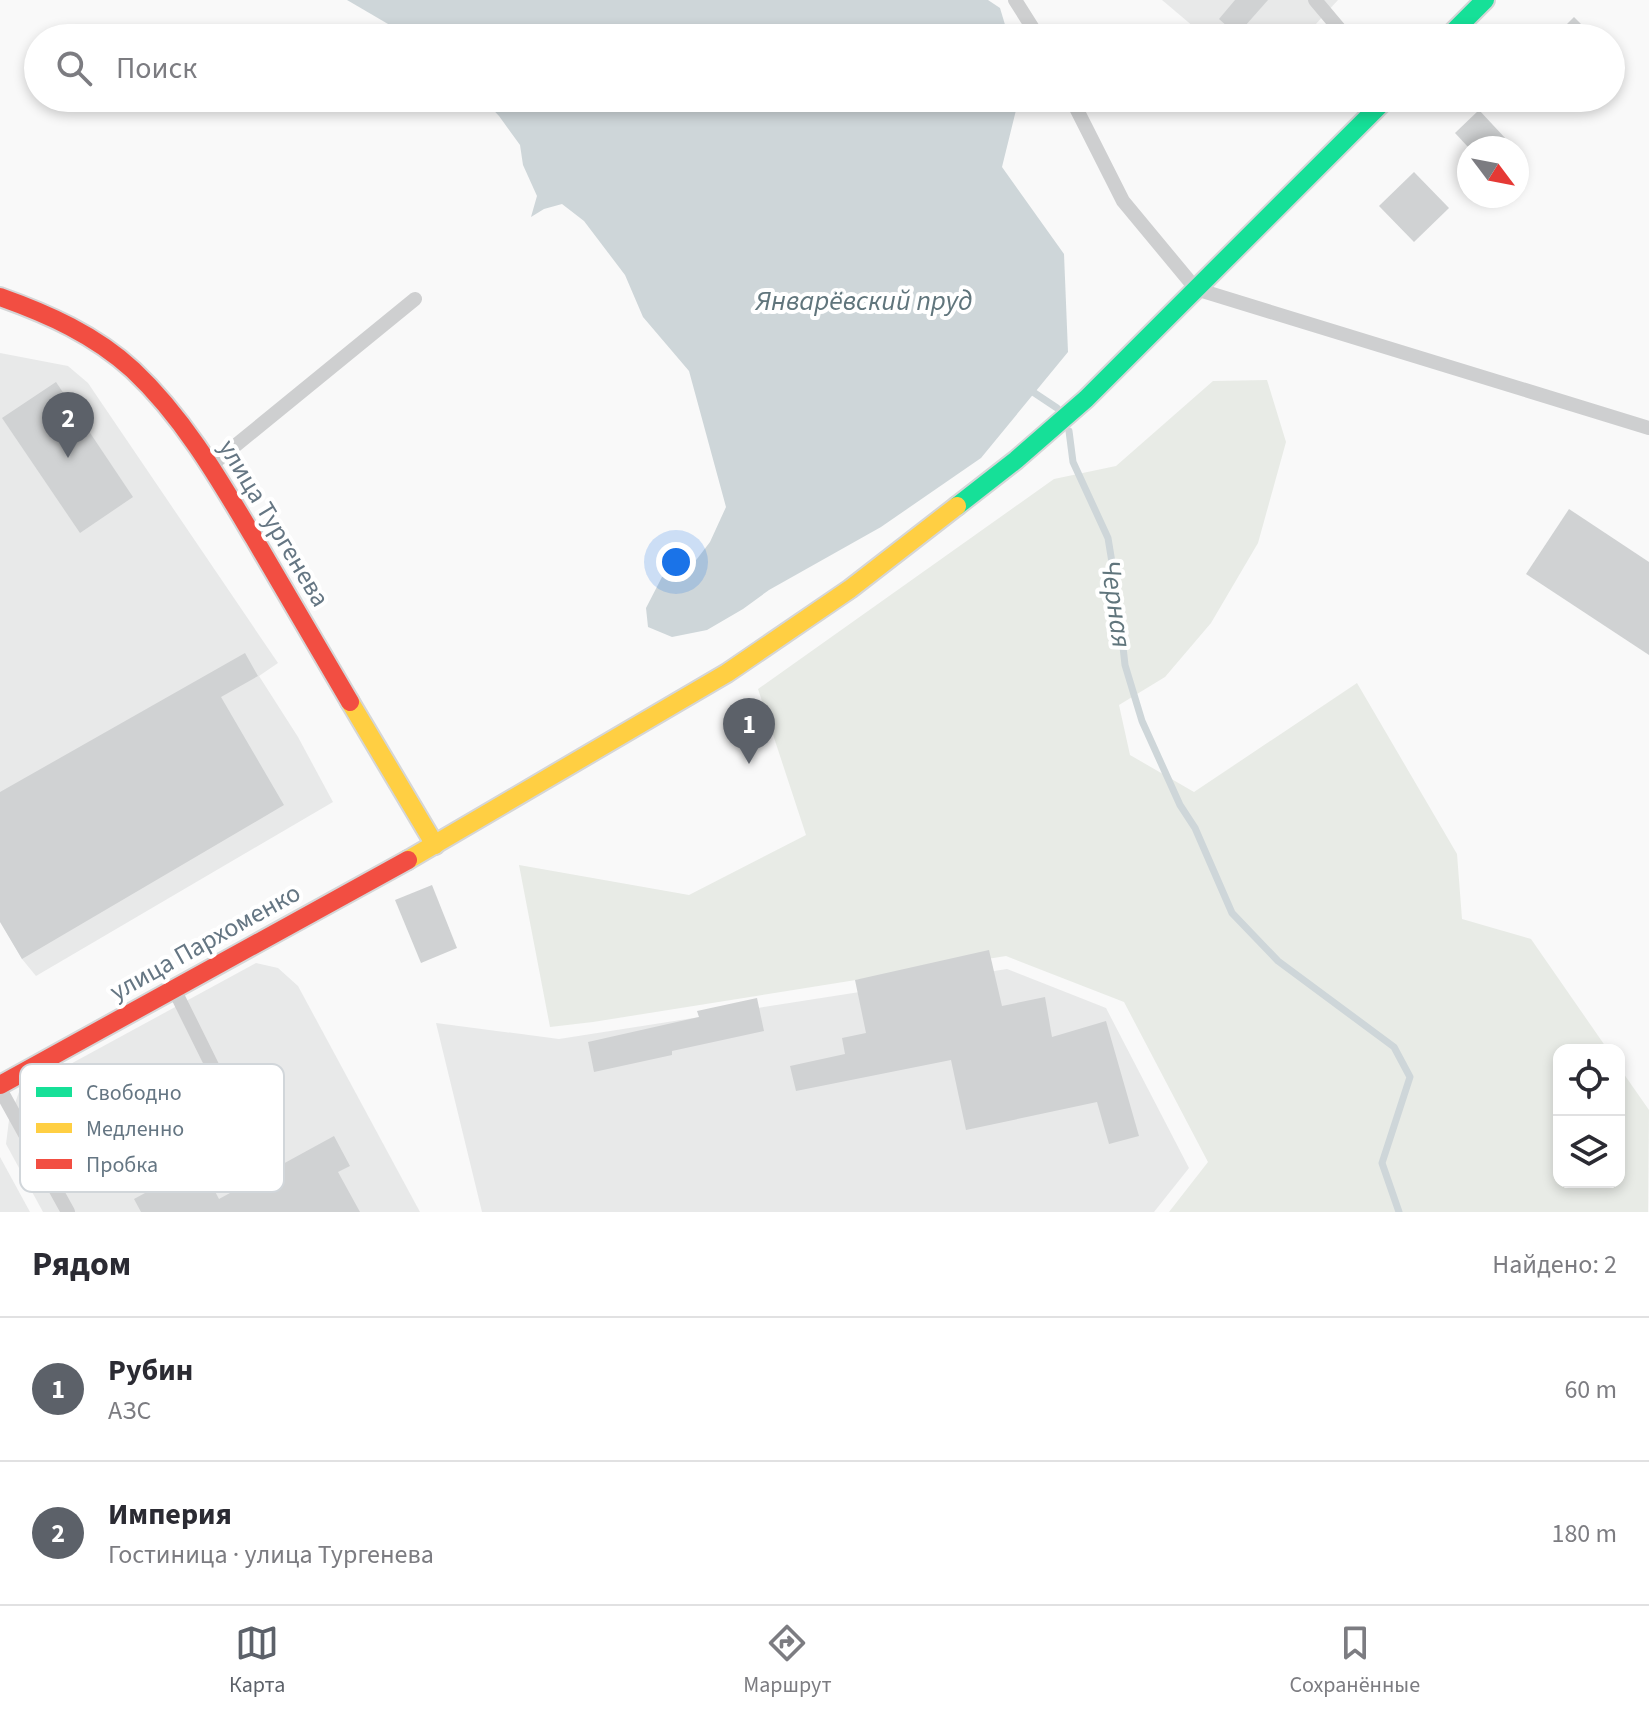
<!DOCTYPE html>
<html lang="ru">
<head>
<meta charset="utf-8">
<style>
	:root { --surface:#fff; --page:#f2f2f3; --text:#2b2b33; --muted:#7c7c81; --line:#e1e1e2; --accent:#5c6169 }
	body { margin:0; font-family:"Source Sans 3",sans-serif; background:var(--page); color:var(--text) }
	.controls { position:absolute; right:24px; bottom:24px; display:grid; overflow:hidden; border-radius:16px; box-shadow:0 4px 12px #0003 }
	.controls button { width:72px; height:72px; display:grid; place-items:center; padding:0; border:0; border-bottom:2px solid var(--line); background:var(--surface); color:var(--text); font:40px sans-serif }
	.compass { position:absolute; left:1457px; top:136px; width:72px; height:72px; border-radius:50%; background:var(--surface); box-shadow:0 4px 12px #0003; rotate:122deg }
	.you { position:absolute; left:676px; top:562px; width:28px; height:28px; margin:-20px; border:6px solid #fff; border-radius:50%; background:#1a73e8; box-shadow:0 0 0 12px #1a73e833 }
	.badge { display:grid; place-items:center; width:52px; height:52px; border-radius:50%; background:var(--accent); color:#fff; font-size:26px; font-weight:700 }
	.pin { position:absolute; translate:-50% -66px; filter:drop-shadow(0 2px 4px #0008) }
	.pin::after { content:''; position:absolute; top:42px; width:28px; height:24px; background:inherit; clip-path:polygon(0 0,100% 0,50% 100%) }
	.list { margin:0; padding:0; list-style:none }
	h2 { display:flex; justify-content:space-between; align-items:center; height:104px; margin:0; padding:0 32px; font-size:34px }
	h2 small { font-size:26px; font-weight:400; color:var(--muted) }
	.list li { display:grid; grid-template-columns:52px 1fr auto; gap:24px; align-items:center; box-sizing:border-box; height:144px; padding:0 32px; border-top:2px solid var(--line) }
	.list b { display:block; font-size:30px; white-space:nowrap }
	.list p { margin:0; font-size:26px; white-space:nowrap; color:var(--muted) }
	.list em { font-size:26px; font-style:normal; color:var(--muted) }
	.icon { flex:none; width:44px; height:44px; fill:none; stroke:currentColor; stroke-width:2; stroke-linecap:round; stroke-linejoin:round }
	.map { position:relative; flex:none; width:1649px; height:1212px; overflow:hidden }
	.search { position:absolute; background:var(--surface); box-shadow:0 4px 12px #0003; left:24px; right:24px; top:24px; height:88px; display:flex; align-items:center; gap:20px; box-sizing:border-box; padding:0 28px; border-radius:44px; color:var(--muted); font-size:30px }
	.sheet { height:392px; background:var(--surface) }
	nav { display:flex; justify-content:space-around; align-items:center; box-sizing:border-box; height:112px; border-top:2px solid var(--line); background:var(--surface); font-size:22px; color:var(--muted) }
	nav a { display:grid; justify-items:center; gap:4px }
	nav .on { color:var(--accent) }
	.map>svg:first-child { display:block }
</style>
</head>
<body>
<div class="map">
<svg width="1649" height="1212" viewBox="0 0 1649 1212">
	<rect width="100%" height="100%" fill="#f9f9f9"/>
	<g fill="#e8e9e9">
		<path d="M 1162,0 L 1338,0 L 1303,38 L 1207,38 Z"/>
		<path d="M 0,353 L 68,366 L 88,383 L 278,663 L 259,676 L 298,737 L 333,802 L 36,976 L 22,959 L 0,921 Z"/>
		<path d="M 256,963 L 278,968 L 298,986 L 420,1212 L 43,1212 L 6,1144 L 9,1120 L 19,1092 Z"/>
		<path d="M 1007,969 L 1106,1008 L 1189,1168 L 1154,1212 L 482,1212 L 436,1023 L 559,1039 Z"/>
		<path d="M 0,1157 L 30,1212 L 0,1212 Z"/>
	</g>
	<path fill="#e8ebe6" d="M 1267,380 L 1286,442 L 1258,543 L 1211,623 L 1165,677 L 1119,705 L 1130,755 L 1194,792 L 1357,683 L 1457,854 L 1462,919 L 1531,939 L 1608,1050 L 1559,1050 L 1559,1182 L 1619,1182 L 1619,1067 L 1649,1110 L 1648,1212 L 1169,1212 L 1208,1162 L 1124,1002 L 1006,956 L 593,1022 L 550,1027 L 519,865 L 689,895 L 806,835 L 758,689 L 1054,479 L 1116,466 L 1213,381 Z"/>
	<g fill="#ced6d9">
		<path d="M 347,0 L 988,0 L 1000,8 L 1009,38 L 412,38 Z"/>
		<path d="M 482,98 L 1019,98 L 1002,167 L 1064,254 L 1068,352 L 981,458 L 881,527 L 769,590 L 743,609 L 707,630 L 672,637 L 648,627 L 646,608 L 662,577 L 690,568 L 710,542 L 726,507 L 689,371 L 643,317 L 625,275 L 584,221 L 562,204 L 544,209 L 531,217 L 537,196 L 523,165 L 520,145 L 499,116 Z"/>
	</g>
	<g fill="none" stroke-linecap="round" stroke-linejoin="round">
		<g stroke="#ced6d9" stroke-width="7">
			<path d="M 1027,388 L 1057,408"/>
			<path d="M 1069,431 L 1073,462 L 1108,538 L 1117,593 L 1125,665 L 1142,721 L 1180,805 L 1195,828 L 1232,913 L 1278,961 L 1394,1047 L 1410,1077 L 1382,1163 L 1399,1212"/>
		</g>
	</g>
	<g fill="#d0d2d3">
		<path d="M 1235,0 L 1268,0 L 1237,35 L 1219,19 Z"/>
		<path d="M 1574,17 L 1595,38 L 1553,38 Z"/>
		<path d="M 1479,110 L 1506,139 L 1497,148 L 1469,148 L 1455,133 Z"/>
		<path d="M 1414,172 L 1449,208 L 1414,242 L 1379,206 Z"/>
		<path d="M 56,382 L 133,497 L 80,533 L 2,418 Z"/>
		<path d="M 1569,509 L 1649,562 L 1649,655 L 1526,574 Z"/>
		<path d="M 245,653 L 258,676 L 221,697 L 284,805 L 22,959 L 0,922 L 0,792 Z"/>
		<path d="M 432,885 L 457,948 L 421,963 L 395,900 Z"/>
		<path d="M 989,950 L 1002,1006 L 1045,997 L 1052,1037 L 1106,1021 L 1139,1136 L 1109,1144 L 1097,1102 L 966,1130 L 951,1060 L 796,1091 L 790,1066 L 845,1054 L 842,1038 L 866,1033 L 855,980 Z"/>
		<path d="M 757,998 L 764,1031 L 672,1051 L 672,1055 L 594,1072 L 588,1042 L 699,1017 L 697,1011 Z"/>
		<path d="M 334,1136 L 350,1166 L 338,1172 L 360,1212 L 141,1212 L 134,1199 L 200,1163 L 219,1199 Z"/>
	</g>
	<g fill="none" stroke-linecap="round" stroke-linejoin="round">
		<g stroke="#d5d6d7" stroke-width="22">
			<g id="fast">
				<path d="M 1447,38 L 1485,0"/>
				<path d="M 957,506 L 1016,460 L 1086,399 L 1387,98"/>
			</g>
		</g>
		<g stroke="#d5d6d7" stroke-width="22">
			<g id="slow">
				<path d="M 350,702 L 435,845"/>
				<path d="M 408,860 L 727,673 L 850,589 L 957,506"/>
			</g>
		</g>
		<g stroke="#d5d6d7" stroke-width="22">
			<g id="jam">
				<path d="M 0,297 C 48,314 95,335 133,370 C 184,418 219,479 254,538 C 286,593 318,647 350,702"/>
				<path d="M 0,1085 L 408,860"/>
			</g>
		</g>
		<g stroke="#cecfd0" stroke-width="14">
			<path d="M 1015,0 L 1039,38"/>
			<path d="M 1315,0 L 1347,38"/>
			<path d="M 1071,98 L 1123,201 L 1196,289 L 1649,428"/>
			<path d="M 214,463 L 415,299"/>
			<path d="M 176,993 L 233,1108"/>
			<path d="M 0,1089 L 68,1212"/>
		</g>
		<use href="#fast" stroke="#16e098" stroke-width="18"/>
		<use href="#slow" stroke="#ffcf43" stroke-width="18"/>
		<use href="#jam" stroke="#f24e42" stroke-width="18"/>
	</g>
	<g text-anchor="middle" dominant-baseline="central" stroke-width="8" stroke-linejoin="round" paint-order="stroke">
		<g font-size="26" fill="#657683" stroke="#fff">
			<text transform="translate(274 523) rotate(59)">улица Тургенева</text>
			<text transform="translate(205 942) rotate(-29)">улица Пархоменко</text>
		</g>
		<g font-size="28" font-style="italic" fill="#60757c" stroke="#fff">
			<text x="864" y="301">Январёвский пруд</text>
			<text transform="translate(1116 604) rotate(82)">Черная</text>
		</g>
	</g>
	<rect x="20" y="1064" width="264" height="128" rx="12" fill="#fff" stroke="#d1d6da" stroke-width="2"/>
	<rect x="36" y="1087" width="36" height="10" fill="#16e098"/>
	<rect x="36" y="1123" width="36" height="10" fill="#ffcf43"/>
	<rect x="36" y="1159" width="36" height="10" fill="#f24e42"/>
	<g font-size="22" fill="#657683">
		<text x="86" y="1100">Свободно</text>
		<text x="86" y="1136">Медленно</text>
		<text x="86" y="1172">Пробка</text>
	</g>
</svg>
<div class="controls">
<button><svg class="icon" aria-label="locate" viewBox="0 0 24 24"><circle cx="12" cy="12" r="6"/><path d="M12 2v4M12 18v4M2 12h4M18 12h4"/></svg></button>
<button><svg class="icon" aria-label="layers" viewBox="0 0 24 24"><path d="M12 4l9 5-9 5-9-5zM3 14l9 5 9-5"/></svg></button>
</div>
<svg class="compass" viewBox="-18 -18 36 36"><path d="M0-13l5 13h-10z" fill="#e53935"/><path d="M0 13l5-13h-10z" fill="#7c7c81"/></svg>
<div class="you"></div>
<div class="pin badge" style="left:749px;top:764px">1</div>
<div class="pin badge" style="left:68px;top:458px">2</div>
<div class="search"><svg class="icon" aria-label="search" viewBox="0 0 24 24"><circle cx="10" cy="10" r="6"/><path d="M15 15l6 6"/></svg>Поиск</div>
</div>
<section class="sheet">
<h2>Рядом<small>Найдено: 2</small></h2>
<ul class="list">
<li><span class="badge">1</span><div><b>Рубин</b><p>АЗС</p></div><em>60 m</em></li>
<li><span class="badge">2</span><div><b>Империя</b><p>Гостиница · улица Тургенева</p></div><em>180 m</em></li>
</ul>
</section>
<nav>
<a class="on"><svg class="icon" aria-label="map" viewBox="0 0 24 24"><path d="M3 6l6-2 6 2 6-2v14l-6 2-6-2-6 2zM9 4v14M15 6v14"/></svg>Карта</a>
<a><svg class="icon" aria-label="directions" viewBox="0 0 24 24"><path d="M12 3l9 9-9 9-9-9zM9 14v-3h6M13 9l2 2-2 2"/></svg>Маршрут</a>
<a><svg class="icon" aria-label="saved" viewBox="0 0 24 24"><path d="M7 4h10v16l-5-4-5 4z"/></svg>Сохранённые</a>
</nav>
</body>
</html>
